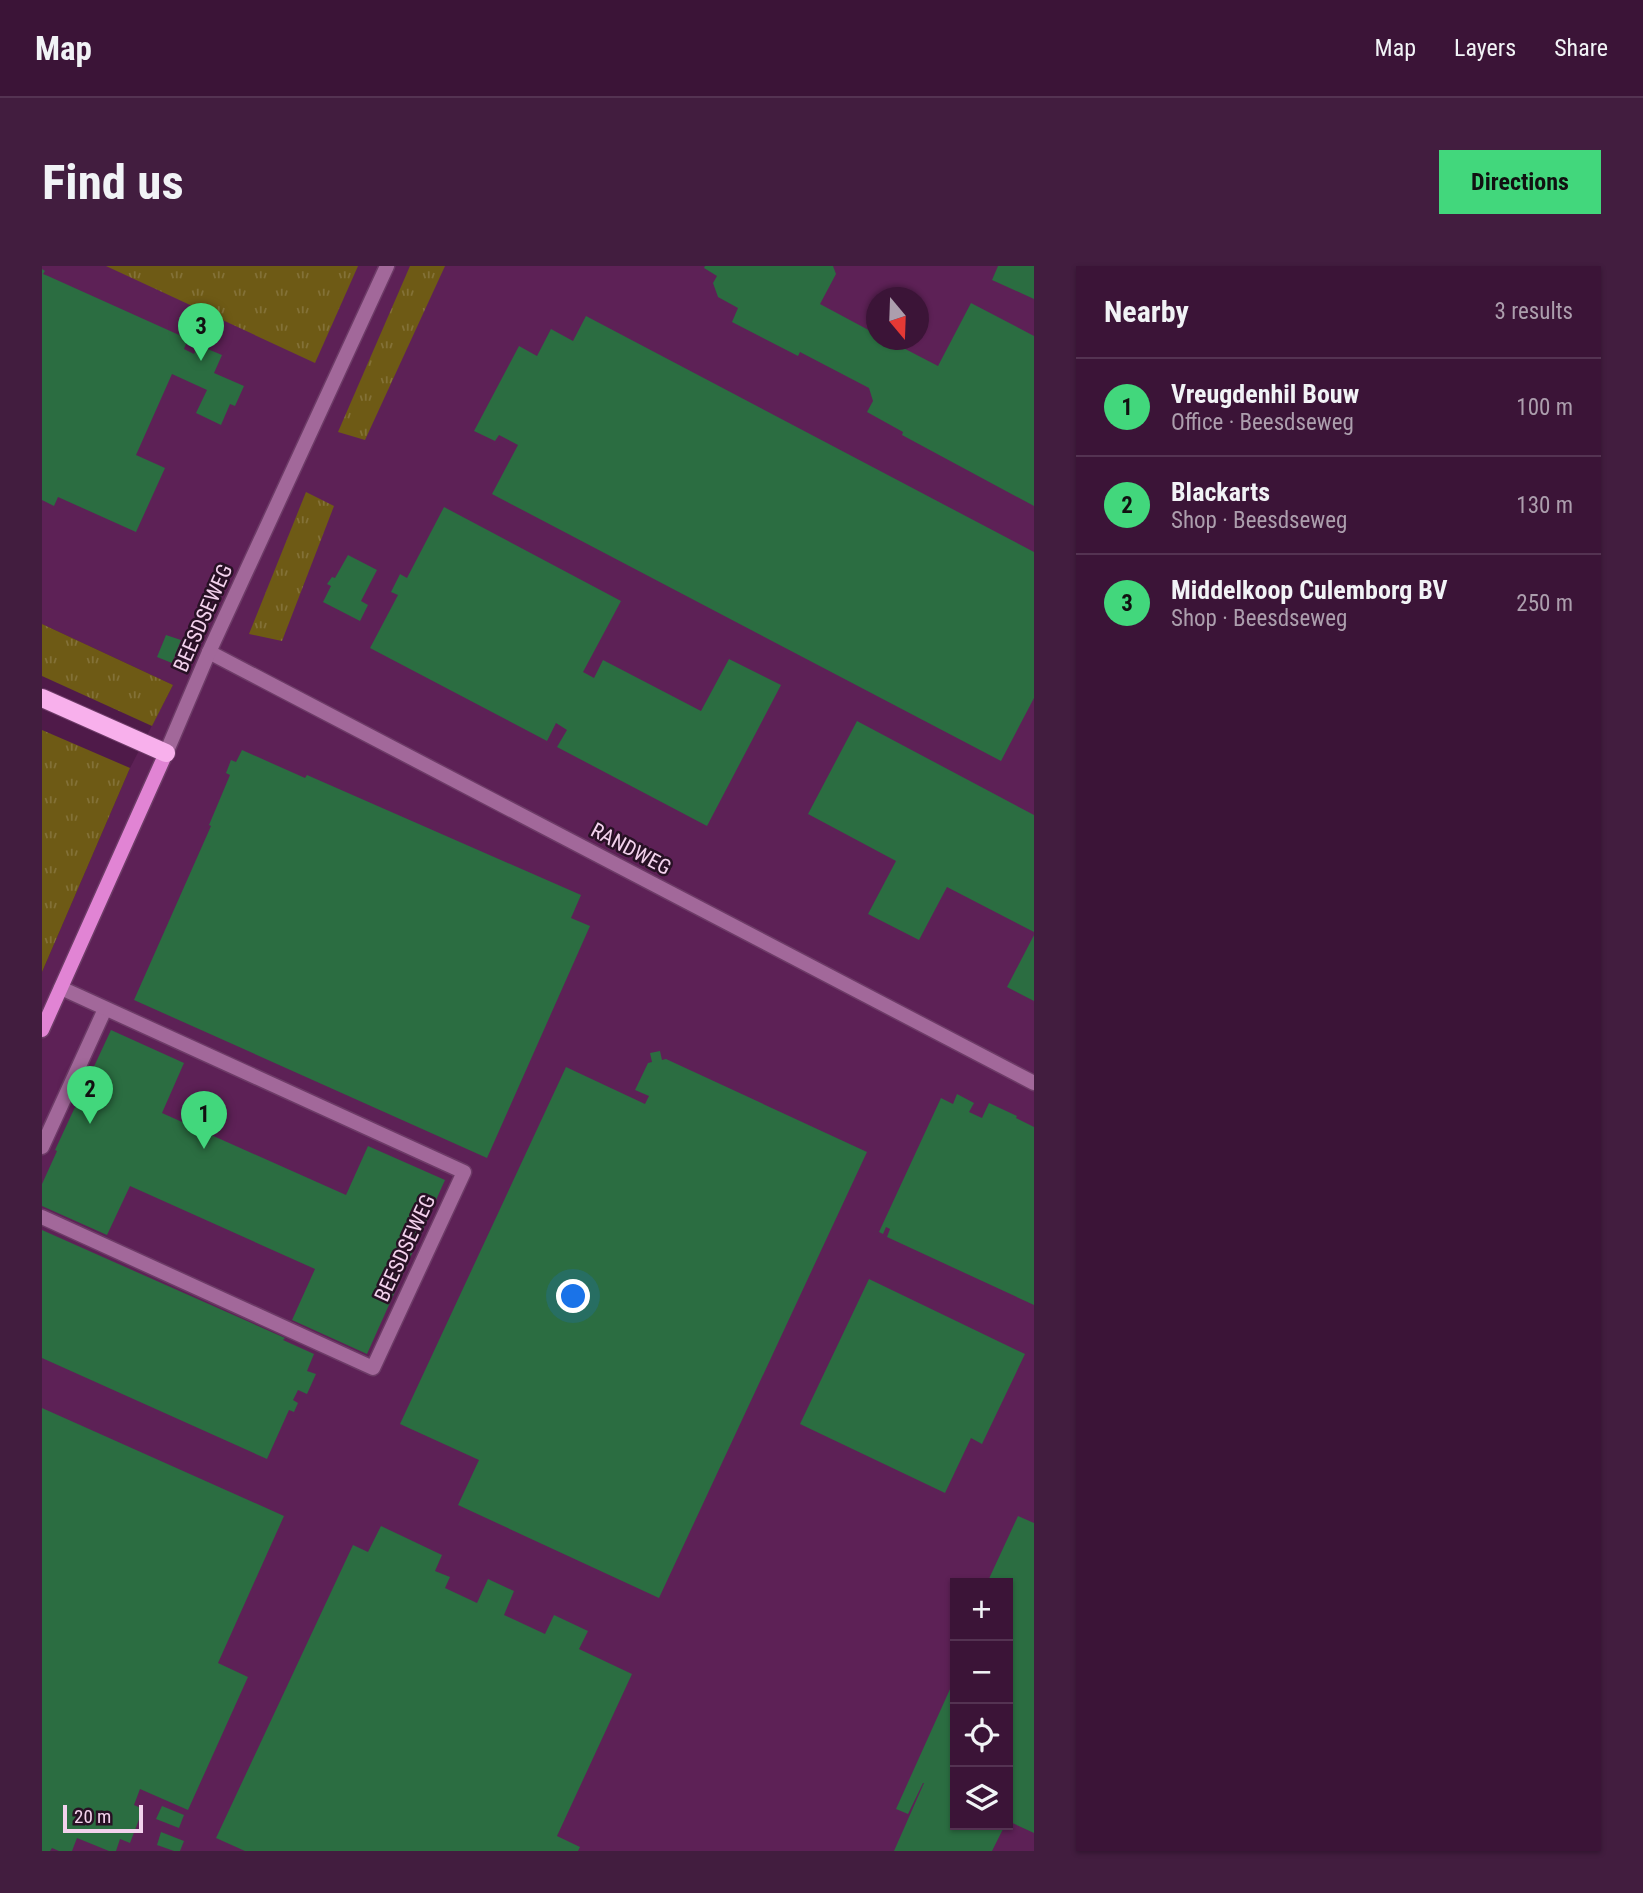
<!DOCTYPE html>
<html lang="en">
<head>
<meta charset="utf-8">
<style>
	:root { --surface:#3b1437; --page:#421d3f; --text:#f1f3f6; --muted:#ac9ead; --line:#543352; --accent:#42d77c }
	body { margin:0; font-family:"Roboto Condensed",sans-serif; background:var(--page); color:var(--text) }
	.controls { position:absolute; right:21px; bottom:21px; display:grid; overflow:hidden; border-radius:0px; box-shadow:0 2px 5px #0004 }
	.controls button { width:63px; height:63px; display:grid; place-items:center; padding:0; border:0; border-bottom:2px solid var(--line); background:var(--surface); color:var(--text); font:35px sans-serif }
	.compass { position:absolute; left:824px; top:21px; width:63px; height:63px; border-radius:50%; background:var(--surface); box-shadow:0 2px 5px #0004; rotate:161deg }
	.scale { position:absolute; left:21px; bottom:18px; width:80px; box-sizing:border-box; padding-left:7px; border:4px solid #f3d2ed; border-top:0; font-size:19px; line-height:24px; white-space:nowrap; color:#f3d2ed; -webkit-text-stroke:5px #281125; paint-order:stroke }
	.you { position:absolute; left:532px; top:1031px; width:24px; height:24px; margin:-18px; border:5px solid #fff; border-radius:50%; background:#1a73e8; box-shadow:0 0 0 10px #1a73e833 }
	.badge { display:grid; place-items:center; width:46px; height:46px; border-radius:50%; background:var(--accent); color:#111; font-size:23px; font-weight:700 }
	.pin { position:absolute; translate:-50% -58px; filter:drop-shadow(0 2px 4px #0008) }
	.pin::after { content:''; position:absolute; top:37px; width:24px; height:21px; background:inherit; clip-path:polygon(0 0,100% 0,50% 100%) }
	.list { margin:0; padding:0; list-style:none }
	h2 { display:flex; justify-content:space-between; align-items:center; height:91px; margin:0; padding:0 28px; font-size:30px }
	h2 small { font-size:23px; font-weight:400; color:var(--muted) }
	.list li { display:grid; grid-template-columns:46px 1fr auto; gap:21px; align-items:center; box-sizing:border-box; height:98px; padding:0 28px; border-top:2px solid var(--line) }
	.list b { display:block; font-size:26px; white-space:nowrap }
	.list p { margin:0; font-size:23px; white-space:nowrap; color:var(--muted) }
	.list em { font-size:23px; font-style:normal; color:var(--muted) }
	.icon { flex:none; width:38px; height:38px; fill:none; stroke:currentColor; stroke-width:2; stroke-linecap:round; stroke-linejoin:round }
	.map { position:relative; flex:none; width:992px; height:1585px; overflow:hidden; border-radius:0px }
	header { display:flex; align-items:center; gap:42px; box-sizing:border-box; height:98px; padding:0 35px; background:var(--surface); border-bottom:2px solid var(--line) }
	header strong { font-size:33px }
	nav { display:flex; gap:38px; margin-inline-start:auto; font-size:24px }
	.intro { display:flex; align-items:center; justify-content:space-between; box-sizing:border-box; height:168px; padding:0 42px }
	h1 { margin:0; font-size:49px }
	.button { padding:18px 32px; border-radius:0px; background:var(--accent); color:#111; font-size:24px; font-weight:700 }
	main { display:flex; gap:42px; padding:0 42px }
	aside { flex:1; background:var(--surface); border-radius:0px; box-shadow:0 2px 5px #0004 }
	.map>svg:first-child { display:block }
</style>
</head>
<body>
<header>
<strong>Map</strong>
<nav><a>Map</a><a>Layers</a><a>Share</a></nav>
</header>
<div class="intro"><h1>Find us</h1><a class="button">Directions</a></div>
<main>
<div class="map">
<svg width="992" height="1585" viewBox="0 0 992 1585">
	<defs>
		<pattern id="grass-tufts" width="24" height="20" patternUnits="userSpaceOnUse" patternTransform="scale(1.75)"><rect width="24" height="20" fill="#6e5a15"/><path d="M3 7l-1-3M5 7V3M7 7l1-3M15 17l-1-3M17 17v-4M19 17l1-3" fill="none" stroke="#837137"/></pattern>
	</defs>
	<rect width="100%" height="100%" fill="#4f1a49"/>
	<path fill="#5d2156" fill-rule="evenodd" d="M 0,0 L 992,0 L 992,1585 L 0,1585 L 0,706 L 88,502 L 131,419 L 0,358 ZM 834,32 L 876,32 L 876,74 L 834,74 ZM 913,1317 L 966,1317 L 966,1559 L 913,1559 Z"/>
	<g fill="url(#grass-tufts)">
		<path d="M 64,0 L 316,0 L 273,97 Z"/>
		<path d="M 368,0 L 403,0 L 323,174 L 296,166 Z"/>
		<path d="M 264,226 L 292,240 L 240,375 L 207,368 Z"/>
		<path d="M 0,358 L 131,419 L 110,460 L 0,410 Z"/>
		<path d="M 0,464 L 88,502 L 0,706 Z"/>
	</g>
	<g fill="#2b6d41">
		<path d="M 663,0 L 791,0 L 794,8 L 778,38 L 834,68 L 834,74 L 846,74 L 896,100 L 929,37 L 992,70 L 992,240 L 860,169 L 861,166 L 825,146 L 831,135 L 827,122 L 758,86 L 756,90 L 690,56 L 696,42 L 676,31 L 671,17 L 675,10 L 662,2 Z"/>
		<path d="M 956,0 L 992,0 L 992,33 L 950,14 Z"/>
		<path d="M 0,3 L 3,5 L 1,8 L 6,10 L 146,73 L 142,83 L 152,88 L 156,79 L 180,89 L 172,107 L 202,120 L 193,140 L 188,138 L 179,159 L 154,147 L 165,124 L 130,108 L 94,189 L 123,202 L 94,266 L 16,231 L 12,240 L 0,234 Z"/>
		<path d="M 544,50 L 992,286 L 992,432 L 959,495 L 450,228 L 476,179 L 457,169 L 453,175 L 432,165 L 477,80 L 495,90 L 509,63 L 531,75 Z"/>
		<path d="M 402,241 L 579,335 L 541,406 L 552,412 L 561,394 L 659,445 L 687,393 L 739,419 L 665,560 L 515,481 L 525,464 L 514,457 L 505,475 L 328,382 L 356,329 L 349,326 L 358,308 L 365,312 Z"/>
		<path d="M 306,289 L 335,304 L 319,335 L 326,339 L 318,355 L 281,336 L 289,320 L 285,318 L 290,311 L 293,312 Z"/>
		<path d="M 124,369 L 139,374 L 130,397 L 115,391 Z"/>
		<path d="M 815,455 L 992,549 L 992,666 L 905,621 L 877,674 L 826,648 L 854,595 L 766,548 Z"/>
		<path d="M 200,484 L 263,512 L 265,509 L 539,629 L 529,652 L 548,660 L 445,892 L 92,734 L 169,560 L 167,559 L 188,509 L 184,507 L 189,494 L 194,496 Z"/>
		<path d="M 992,669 L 992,735 L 965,721 Z"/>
		<path d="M 69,764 L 142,797 L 120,847 L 304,929 L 326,880 L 403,914 L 325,1088 L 250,1054 L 273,1003 L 88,920 L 65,969 L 0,940 L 0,918 L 15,885 L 13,884 Z"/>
		<path d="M 618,785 L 620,794 L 624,793 L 825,886 L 617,1332 L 416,1239 L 437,1194 L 358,1158 L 524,801 L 603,838 L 607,830 L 593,824 L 606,797 L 610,796 L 608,787 Z"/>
		<path d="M 915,828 L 932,837 L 927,846 L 940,852 L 947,837 L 975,850 L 974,852 L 992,861 L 992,1039 L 845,971 L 848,963 L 844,961 L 841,968 L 837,966 L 899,832 L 911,838 Z"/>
		<path d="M 0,964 L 243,1072 L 241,1074 L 272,1088 L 265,1105 L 274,1108 L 265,1128 L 256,1124 L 251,1134 L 256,1137 L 252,1146 L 247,1144 L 225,1193 L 0,1092 Z"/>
		<path d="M 827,1013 L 983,1088 L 940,1178 L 929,1172 L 903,1227 L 758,1158 Z"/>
		<path d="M 0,1142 L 242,1250 L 176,1397 L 206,1411 L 146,1544 L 98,1523 L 92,1539 L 101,1543 L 88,1577 L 78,1573 L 74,1585 L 67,1585 L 35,1572 L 30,1585 L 17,1585 L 10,1582 L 8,1585 L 0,1585 Z"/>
		<path d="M 976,1250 L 992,1257 L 992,1567 L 966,1555 L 966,1317 L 945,1317 Z"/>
		<path d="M 339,1260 L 400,1289 L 393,1305 L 408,1311 L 403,1322 L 435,1337 L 446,1313 L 472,1325 L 462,1349 L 503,1368 L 512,1349 L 546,1365 L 537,1383 L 590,1408 L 515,1570 L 538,1581 L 536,1585 L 203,1585 L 174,1572 L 311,1279 L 326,1286 Z"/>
		<path d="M 913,1412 L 913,1559 L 963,1559 L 950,1585 L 852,1585 L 882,1517 L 881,1517 L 866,1548 L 854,1543 Z"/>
		<path d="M 120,1540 L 142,1549 L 137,1562 L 114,1553 Z"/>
		<path d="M 119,1566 L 142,1575 L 138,1585 L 132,1585 L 115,1579 Z"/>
	</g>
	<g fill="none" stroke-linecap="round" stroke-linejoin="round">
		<g stroke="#6d3b67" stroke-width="17">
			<g id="lane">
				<path d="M 0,881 L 63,743"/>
				<path d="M 0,951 L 331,1102 L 422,906 L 19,722"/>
			</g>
		</g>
		<g stroke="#6d3b67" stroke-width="17">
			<g id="street">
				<path d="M 167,386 L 992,817"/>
				<path d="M 124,487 L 167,386 L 345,0"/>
			</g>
		</g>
		<g stroke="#6d3b67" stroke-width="17">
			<path id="secondary" d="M 0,764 L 124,487"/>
		</g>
		<g stroke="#6d3b67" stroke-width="20">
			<path id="primary" d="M 0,432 L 124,487"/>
		</g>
		<use href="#lane" stroke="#a2689a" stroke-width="14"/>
		<use href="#street" stroke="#a2689a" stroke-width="14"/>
		<use href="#secondary" stroke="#e184d4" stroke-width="14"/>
		<use href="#primary" stroke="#f8b0ec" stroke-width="18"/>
	</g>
	<g text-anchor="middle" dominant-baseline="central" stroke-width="5" stroke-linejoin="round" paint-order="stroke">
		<g font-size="21" fill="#f3d2ed" stroke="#281125">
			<text transform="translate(161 352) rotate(-66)">BEESDSEWEG</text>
			<text transform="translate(589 583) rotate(28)">RANDWEG</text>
			<text transform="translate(363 982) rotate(-65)">BEESDSEWEG</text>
		</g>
	</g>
</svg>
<div class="controls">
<button>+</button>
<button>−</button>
<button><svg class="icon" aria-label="locate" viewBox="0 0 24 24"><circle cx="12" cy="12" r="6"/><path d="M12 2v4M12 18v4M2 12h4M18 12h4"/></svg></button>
<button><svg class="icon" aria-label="layers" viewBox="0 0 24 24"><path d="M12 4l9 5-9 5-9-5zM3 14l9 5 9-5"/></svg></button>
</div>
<svg class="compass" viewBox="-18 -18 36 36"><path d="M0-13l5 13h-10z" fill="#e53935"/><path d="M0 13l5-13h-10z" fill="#ac9ead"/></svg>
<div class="scale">20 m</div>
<div class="you"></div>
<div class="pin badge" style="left:162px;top:883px">1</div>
<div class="pin badge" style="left:48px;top:858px">2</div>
<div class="pin badge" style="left:159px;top:95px">3</div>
</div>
<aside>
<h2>Nearby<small>3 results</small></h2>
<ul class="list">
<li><span class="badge">1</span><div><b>Vreugdenhil Bouw</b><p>Office · Beesdseweg</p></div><em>100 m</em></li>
<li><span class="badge">2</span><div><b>Blackarts</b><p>Shop · Beesdseweg</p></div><em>130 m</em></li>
<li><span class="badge">3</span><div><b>Middelkoop Culemborg BV</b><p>Shop · Beesdseweg</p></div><em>250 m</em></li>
</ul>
</aside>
</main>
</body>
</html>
